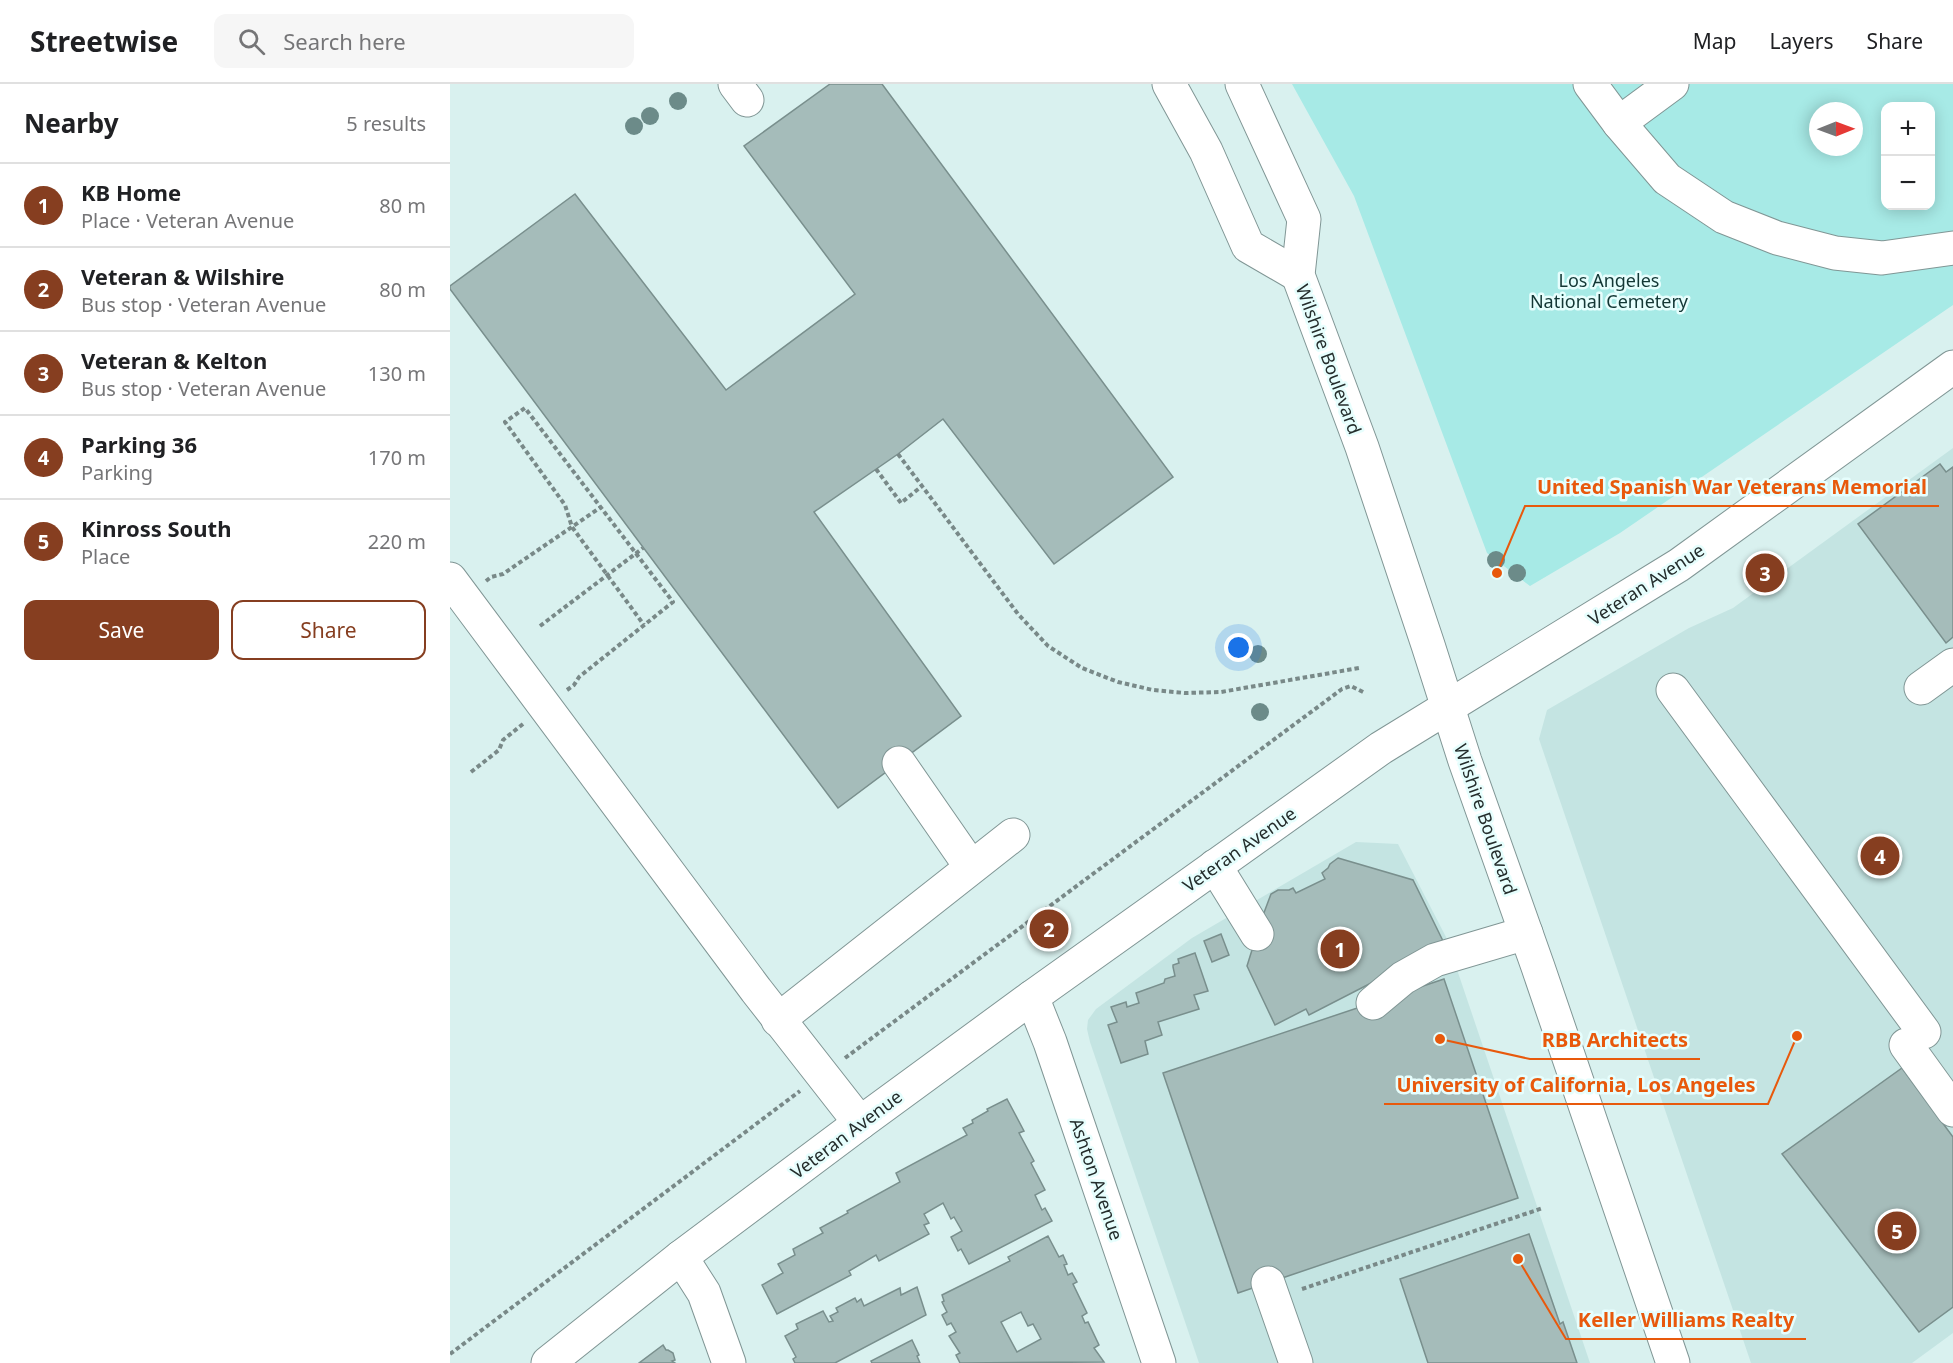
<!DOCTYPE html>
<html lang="en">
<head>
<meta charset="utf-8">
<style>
	:root { --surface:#fff; --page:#f6f6f6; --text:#202124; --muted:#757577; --line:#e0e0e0; --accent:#863e20 }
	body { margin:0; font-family:"Noto Sans",sans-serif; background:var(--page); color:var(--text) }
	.controls { position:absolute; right:18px; top:18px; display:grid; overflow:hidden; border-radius:12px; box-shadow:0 3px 15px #0003 }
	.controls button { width:54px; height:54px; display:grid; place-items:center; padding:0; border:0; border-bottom:2px solid var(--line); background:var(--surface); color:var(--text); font:30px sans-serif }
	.compass { position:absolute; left:1359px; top:18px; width:54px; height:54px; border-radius:50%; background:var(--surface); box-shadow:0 3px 15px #0003; rotate:89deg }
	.you { position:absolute; left:789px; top:564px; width:21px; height:21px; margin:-15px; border:4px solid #fff; border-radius:50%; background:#1a73e8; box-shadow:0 0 0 9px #1a73e833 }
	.badge { display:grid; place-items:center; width:39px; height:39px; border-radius:50%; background:var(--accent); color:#fff; font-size:20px; font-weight:700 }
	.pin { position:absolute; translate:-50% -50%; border:3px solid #fff; box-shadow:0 2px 6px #0006 }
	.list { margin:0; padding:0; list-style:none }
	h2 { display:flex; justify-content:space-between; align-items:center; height:78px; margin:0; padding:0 24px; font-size:26px }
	h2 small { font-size:20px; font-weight:400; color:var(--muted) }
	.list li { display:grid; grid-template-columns:39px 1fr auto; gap:18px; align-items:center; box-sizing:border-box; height:84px; padding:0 24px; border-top:2px solid var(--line) }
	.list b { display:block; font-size:22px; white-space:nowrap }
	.list p { margin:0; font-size:20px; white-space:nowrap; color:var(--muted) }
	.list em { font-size:20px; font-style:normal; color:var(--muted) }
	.actions { display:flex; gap:12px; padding:18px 24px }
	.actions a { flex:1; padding:14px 0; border:2px solid var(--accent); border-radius:12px; text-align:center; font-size:21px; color:var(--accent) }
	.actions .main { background:var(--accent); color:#fff }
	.icon { flex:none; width:33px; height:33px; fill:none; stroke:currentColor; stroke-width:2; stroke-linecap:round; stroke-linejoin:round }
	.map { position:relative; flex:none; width:1503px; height:1279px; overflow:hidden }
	header { display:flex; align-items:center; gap:36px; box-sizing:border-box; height:84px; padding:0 30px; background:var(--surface); border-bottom:2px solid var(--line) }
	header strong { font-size:28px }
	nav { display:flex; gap:33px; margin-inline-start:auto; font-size:21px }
	.search { width:420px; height:54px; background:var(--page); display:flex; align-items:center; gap:15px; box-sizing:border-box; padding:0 21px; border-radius:12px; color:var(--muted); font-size:22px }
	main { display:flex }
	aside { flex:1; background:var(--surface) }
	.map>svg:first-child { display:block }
</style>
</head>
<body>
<header>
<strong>Streetwise</strong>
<div class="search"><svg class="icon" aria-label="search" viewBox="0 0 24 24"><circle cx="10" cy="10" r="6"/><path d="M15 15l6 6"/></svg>Search here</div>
<nav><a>Map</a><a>Layers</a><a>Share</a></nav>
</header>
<main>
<aside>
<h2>Nearby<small>5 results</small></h2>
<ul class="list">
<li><span class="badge">1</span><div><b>KB Home</b><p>Place · Veteran Avenue</p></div><em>80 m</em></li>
<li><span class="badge">2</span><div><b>Veteran &amp; Wilshire</b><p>Bus stop · Veteran Avenue</p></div><em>80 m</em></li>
<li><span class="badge">3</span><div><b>Veteran &amp; Kelton</b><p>Bus stop · Veteran Avenue</p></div><em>130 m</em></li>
<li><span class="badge">4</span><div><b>Parking 36</b><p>Parking</p></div><em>170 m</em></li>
<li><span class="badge">5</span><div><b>Kinross South</b><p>Place</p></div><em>220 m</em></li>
</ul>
<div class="actions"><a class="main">Save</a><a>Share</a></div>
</aside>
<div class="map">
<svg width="1503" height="1279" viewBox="0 0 1503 1279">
	<rect width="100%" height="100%" fill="#d9f1ef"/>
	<g fill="#c4e4e2">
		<path d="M 1503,364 L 1503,1249 L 1462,1279 L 1301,1279 L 1089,655 L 1097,626 L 1239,544 L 1283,524 Z"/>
		<path d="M 906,758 L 948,760 L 996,853 L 1140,1279 L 749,1279 L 640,958 L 637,945 L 638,936 L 646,925 L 742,854 Z"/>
	</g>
	<path fill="#a7eae6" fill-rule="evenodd" d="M 842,0 L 1503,0 L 1503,221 L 1170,449 L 1080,502 L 1037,469 L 904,112 ZM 1436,22 L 1480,22 L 1480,122 L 1436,122 ZM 1368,27 L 1404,27 L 1404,63 L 1368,63 Z"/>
	<g fill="#a5bcba" stroke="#798f8d" stroke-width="1.5" fill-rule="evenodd">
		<path d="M 380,0 L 432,0 L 723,393 L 604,480 L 493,335 L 448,370 L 364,428 L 511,632 L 388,724 L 0,205 L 0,202 L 125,110 L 276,306 L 405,210 L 294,62 Z"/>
		<path d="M 1490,380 L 1496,388 L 1503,383 L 1503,553 L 1496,559 L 1408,440 Z"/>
		<path d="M 888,774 L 963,796 L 993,857 L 964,877 L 859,931 L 856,925 L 825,941 L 797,882 L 812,834 L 821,810 L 828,806 L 839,806 L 843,804 L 846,809 L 875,795 L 872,789 L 878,784 L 880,780 Z"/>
		<path d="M 771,850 L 779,871 L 762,878 L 754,857 Z"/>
		<path d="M 745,869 L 758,907 L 744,911 L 749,925 L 708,938 L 712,951 L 695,957 L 698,970 L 671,979 L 658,941 L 667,938 L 661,923 L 676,918 L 677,923 L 689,919 L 686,909 L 714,899 L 715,895 L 725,892 L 723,883 L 723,881 L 729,879 L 728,875 Z"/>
		<path d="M 994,895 L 1068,1114 L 788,1209 L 713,989 Z"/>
		<path d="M 1452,984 L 1503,1053 L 1503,1223 L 1469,1248 L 1332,1070 Z"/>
		<path d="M 557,1015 L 574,1047 L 569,1049 L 584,1077 L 581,1079 L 595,1106 L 585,1111 L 592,1126 L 595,1124 L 602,1137 L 519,1180 L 511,1165 L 508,1167 L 501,1153 L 512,1147 L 504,1133 L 501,1135 L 493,1119 L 474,1130 L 479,1139 L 474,1141 L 479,1150 L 429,1177 L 426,1171 L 399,1187 L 401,1191 L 327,1230 L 312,1201 L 333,1189 L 328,1180 L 345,1171 L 343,1165 L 373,1149 L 370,1144 L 398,1129 L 397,1127 L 450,1098 L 446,1089 L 517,1051 L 513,1044 L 523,1039 L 522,1036 L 538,1027 L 537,1025 Z"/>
		<path d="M 1079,1150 L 1110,1240 L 1113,1238 L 1127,1279 L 978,1279 L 950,1195 Z"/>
		<path d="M 598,1152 L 609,1173 L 613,1171 L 617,1180 L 614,1181 L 618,1191 L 622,1189 L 627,1198 L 623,1200 L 637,1229 L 632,1232 L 635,1239 L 638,1238 L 649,1261 L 644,1264 L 654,1278 L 510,1279 L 506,1271 L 510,1269 L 499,1252 L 506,1248 L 501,1239 L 497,1241 L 492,1231 L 497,1228 L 492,1218 L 494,1217 L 492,1211 L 560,1177 L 558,1173 ZM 571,1228 L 578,1242 L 583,1240 L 591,1255 L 567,1268 L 551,1238 Z"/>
		<path d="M 467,1203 L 476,1231 L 385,1279 L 345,1279 L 343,1275 L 346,1273 L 335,1252 L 348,1245 L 346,1240 L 373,1227 L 379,1238 L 383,1237 L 380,1232 L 388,1228 L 386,1224 L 405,1214 L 407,1218 L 411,1215 L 414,1222 L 450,1204 L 451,1211 Z"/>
		<path d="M 462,1256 L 469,1271 L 467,1272 L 470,1279 L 422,1279 L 421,1277 Z"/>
		<path d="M 213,1261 L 216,1266 L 218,1266 L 223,1269 L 225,1276 L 222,1277 L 225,1279 L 189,1279 Z"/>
	</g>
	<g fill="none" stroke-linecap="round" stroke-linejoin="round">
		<g stroke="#809695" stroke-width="35">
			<g id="minor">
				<path d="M 285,0 L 297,16"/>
				<path d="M 1140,0 L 1169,39 L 1217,95 L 1274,133 L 1327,154 L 1385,169 L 1432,174 L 1503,164"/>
				<path d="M 1169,39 L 1222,0"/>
				<path d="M 0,495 L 306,906 L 410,1039"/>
				<path d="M 1471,604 L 1503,581"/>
				<path d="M 1223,606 L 1474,948"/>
				<path d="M 449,679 L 521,783"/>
				<path d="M 765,782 L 807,850"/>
				<path d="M 582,913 L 600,958 L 709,1279"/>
				<path d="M 923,919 L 953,894 L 985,876 L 1076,849"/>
				<path d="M 328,936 L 563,751"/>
				<path d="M 1456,961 L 1503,1026"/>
				<path d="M 231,1173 L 254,1209 L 279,1279"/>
				<path d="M 818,1199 L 846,1279"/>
				<path d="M 98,1279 L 231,1173 L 410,1039 L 582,913 L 931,664 L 1229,481 L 1503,283"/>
			</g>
		</g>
		<g stroke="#809695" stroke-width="35">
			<g id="major">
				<path d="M 719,0 L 756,67 L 798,162 L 848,191"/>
				<path d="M 792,0 L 854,135 L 848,191 L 912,363 L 978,561 L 1015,677 L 1088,883 L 1223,1279"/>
			</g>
		</g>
		<g stroke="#798988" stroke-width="4" stroke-dasharray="4.5 3" stroke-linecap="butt">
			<path d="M 448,370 L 568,530 L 598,562 L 632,584 L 668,598 L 703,606 L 735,609 L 771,608 L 909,584"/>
			<path d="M 426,385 L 451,419 L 472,402"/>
			<path d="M 36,497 L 41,493 L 53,490 L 151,423"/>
			<path d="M 90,542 L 193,464"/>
			<path d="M 117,606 L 124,601 L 129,593 L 223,518 L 75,324 L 55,338 L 115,421 L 122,443 L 194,541"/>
			<path d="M 21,688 L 49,666 L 53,656 L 73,640"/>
			<path d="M 395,974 L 892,605 L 901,602 L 915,609"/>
			<path d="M 852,1205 L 1093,1124"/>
			<path d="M 0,1270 L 350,1007"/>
		</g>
		<use href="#minor" stroke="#fff" stroke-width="33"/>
		<use href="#major" stroke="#fff" stroke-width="33"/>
	</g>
	<g fill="#6c8b89">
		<circle cx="228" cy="17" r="9"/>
		<circle cx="200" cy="32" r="9"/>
		<circle cx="184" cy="42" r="9"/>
		<circle cx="1046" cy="476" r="9"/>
		<circle cx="1067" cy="489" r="9"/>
		<circle cx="808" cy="570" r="9"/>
		<circle cx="810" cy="628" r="9"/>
	</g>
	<g text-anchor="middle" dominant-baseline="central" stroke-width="5" stroke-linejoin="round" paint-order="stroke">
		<g font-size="18" fill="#133735" stroke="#e6fefd">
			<text x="1159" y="196">Los Angeles<tspan x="1159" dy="21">National Cemetery</tspan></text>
		</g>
		<g font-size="18" fill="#242d2c" stroke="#e6fefd">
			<text transform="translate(879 275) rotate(70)">Wilshire Boulevard</text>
			<text transform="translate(1196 500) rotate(-33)">Veteran Avenue</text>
			<text transform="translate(1036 735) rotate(71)">Wilshire Boulevard</text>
			<text transform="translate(789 765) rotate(-35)">Veteran Avenue</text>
			<text transform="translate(396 1050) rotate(-37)">Veteran Avenue</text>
			<text transform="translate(647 1095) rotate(71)">Ashton Avenue</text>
		</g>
	</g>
	<path fill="none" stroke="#e8590c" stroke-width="2" d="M1047 489L1075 422H1489M990 955L1080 975H1250M1347 952L1318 1020H934M1068 1175L1116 1255H1356"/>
	<g fill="#e8590c" stroke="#e6fefd" stroke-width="2">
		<circle cx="1047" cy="489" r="6"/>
		<circle cx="990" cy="955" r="6"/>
		<circle cx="1347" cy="952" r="6"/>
		<circle cx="1068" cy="1175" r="6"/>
	</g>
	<g font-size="20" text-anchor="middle" font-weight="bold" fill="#e8590c" stroke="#e6fefd" stroke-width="5" stroke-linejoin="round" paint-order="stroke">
		<text x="1282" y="410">United Spanish War Veterans Memorial</text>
		<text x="1165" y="963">RBB Architects</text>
		<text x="1126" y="1008">University of California, Los Angeles</text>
		<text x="1236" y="1243">Keller Williams Realty</text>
	</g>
</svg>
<div class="controls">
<button>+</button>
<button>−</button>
</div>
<svg class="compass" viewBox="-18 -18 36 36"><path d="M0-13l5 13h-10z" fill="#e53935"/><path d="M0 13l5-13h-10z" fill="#757577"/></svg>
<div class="you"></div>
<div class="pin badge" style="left:890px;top:865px">1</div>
<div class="pin badge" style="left:599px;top:845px">2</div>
<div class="pin badge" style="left:1315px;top:489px">3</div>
<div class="pin badge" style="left:1430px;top:772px">4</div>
<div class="pin badge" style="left:1447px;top:1147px">5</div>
</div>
</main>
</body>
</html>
